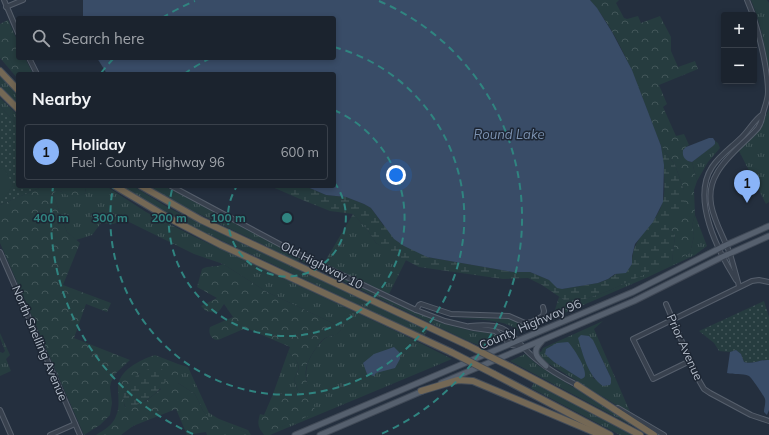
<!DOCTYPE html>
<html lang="en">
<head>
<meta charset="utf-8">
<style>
	:root { --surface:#1b232e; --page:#242b36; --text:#f1f3f6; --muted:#a0a4aa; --line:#39404a; --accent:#8ab4f8 }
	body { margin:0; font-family:Mulish,sans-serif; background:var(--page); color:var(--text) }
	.controls { position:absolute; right:12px; top:12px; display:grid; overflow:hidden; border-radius:4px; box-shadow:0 2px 6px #0003 }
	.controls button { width:36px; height:36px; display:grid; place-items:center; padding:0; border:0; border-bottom:1px solid var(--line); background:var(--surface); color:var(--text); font:20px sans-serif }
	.you { position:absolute; left:396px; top:175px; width:14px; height:14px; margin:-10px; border:3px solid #fff; border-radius:50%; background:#1a73e8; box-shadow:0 0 0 6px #1a73e833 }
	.badge { display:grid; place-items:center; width:26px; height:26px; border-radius:50%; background:var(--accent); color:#111; font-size:13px; font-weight:700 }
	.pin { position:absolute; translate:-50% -33px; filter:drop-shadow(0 1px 2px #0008) }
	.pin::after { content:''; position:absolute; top:21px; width:14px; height:12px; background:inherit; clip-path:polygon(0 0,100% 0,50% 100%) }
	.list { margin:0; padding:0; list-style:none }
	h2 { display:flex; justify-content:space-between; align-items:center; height:52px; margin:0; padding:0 16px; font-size:17px }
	h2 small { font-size:13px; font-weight:400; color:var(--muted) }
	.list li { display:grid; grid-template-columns:26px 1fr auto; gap:12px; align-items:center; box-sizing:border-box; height:56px; margin:0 8px 8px; padding:0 8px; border:1px solid var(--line); border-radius:4px }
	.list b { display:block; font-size:15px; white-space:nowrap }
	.list p { margin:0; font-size:13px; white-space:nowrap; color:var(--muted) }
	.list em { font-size:13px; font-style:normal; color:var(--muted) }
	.icon { flex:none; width:22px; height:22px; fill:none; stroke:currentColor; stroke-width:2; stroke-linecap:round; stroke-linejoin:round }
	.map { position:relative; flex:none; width:769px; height:435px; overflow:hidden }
	.search { position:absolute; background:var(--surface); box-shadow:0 2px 6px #0003; left:16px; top:16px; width:320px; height:44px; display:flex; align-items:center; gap:10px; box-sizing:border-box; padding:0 14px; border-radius:4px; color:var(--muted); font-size:15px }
	.panel { position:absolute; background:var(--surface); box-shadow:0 2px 6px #0003; left:16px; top:72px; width:320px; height:116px; border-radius:4px }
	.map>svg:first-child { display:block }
</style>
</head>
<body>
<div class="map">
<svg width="769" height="435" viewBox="0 0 769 435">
	<defs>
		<pattern id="grass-tufts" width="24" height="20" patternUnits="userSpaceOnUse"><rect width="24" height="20" fill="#263c3f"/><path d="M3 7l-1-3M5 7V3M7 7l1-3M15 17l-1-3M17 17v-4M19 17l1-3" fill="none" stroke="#435659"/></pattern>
		<pattern id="forest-crowns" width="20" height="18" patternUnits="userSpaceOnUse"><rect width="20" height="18" fill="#263c3f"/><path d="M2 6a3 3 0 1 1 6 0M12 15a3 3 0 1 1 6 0" fill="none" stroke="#435659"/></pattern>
		<pattern id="wetland-marsh" width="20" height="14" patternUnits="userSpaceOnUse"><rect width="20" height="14" fill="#263c3f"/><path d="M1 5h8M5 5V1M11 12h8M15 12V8" fill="none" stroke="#435659"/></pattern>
		<pattern id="park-dots" width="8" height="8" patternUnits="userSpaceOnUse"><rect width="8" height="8" fill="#263c3f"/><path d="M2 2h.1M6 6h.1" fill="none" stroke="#435659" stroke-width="1.8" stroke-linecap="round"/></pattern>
	</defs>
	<rect width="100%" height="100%" fill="#242f3e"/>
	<g fill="url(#grass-tufts)" fill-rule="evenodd">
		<path d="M 751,0 L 767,0 L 769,3 L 769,71 C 765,47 761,23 751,0 Z"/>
		<path d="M 0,76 L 18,95 L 18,104 L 0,86 Z"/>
		<path d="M 0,98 L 18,115 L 18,126 L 0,106 Z"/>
		<path d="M 769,109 L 769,202 L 766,204 L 739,151 L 759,130 Z"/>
		<path d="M 715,141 L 718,143 L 720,148 L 708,162 L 697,181 L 692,162 L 715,144 Z"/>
		<path d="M 82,186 L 106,186 L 146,212 L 193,236 L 402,334 L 452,359 L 270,435 L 264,435 L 262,432 L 269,432 L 314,413 C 307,381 297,368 323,340 C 328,335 336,337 341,330 L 341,327 L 267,292 L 223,264 L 194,254 L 125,220 L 113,224 L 101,223 L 92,235 L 76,240 L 67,232 L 53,194 L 57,190 C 61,191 62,192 66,194 C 73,197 79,195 86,193 L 85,188 Z"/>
		<path d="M 121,186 L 133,186 L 167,207 L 211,229 L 425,329 L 427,332 L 424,335 L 421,334 L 208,234 L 173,217 Z"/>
		<path d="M 148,186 L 164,186 L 301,258 L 403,307 L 444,324 L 472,331 L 491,333 L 497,336 L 499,340 L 481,346 L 468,341 L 299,260 L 297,261 L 191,210 Z"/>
		<path d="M 353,214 L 367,229 L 376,243 L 406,260 L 389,294 L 324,263 Z"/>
		<path d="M 695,215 L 707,246 L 695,255 L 646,278 L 581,306 L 580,299 L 585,299 L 608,291 L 690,253 L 694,236 L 692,225 Z"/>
		<path d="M 554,313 L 557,316 L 519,331 C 504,318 474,320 455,318 L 509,319 C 515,319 518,323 524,325 C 533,327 547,317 554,313 Z"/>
		<path d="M 603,321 L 594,329 L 631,414 L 546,362 L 539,355 L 539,351 L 541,352 L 543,348 ZM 597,348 L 611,378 L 594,379 L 581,349 Z"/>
		<path d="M 0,333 L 10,355 L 6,359 L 11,371 L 0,376 L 0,352 L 3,353 L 5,351 L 0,338 Z"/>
		<path d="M 288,352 C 299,362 302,366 294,379 L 299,395 L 297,397 L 276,393 L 273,394 Z"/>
		<path d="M 525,354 L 539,366 L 632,424 L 631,425 L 510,361 Z"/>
		<path d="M 178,364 L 188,367 L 209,413 L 219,419 L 248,430 L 251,435 L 248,435 L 245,432 L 210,419 L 203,411 L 195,394 L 178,383 Z"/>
		<path d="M 534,383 L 632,435 L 620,435 L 531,388 Z"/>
	</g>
	<g fill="url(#forest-crowns)" fill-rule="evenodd">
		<path d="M 590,0 L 619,0 L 616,3 L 624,18 L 627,19 L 638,16 L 641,23 L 660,16 L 671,37 L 671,51 L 678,67 L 695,61 L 698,69 L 659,85 L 667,104 L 663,107 L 676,136 L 684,134 L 689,145 L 686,147 L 689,162 L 692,162 L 697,181 L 694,190 L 695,215 L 692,225 L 694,236 L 690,253 L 672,262 L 675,235 L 669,228 L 669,219 L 684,190 L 675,165 L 661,146 L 657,136 C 639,89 623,39 590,0 Z"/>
		<path d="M 8,20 L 18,42 L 18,58 L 25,58 L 33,74 L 18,74 L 18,79 L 0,58 L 0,24 Z"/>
		<path d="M 44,186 L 82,186 L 85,188 L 86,193 C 81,195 74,197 69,196 C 64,194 62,191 57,190 L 53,194 L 67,232 L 80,243 L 63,285 L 111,303 L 107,312 L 86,304 L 74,338 L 130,360 L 116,373 L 111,382 L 110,387 L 112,403 L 110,415 L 100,425 L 84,435 L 0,243 L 0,205 Z"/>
		<path d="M 223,264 L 267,292 L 341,327 L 341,330 C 337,336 332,335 325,338 C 321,340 311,355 309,360 C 298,382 318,397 314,414 L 269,432 L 262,432 C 257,426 258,421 260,414 L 264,415 L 273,394 C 282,391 290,398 298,396 L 298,391 L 294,379 C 302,366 299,362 288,352 L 290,347 L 246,328 L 218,340 C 211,340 208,333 210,327 L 233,317 L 224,304 L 220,310 L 216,313 L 206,311 L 201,306 L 217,298 L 197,287 L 202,269 C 209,265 215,268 223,264 Z"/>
		<path d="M 559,297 L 564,300 L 580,299 L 581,306 L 557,316 L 554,313 Z"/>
		<path d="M 155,355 L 178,364 L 178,383 L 195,394 L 203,411 L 210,418 L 245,432 L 248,435 L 207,435 L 206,432 L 187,435 L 176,409 L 133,426 L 121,435 L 96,435 C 104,430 113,425 116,416 C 120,408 118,397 118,388 C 118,370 140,360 155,355 ZM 140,373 L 161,389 L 146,401 L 125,407 C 121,390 128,384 140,373 Z"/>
	</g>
	<g fill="url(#wetland-marsh)">
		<path d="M 661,146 L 675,165 L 684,190 L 684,203 L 678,215 L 669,219 L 669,228 L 675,235 L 672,262 L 608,291 L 585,299 L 564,300 L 542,285 L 528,278 L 503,279 L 419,267 L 392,253 L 376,243 L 367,229 L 353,214 L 330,211 L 300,199 L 270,186 L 305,186 L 326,195 L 346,197 L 364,204 L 371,208 L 383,225 L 427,257 L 513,272 L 530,272 L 549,280 L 562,289 L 598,283 L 608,279 L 632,264 C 631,237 654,228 662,204 C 667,192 663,159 661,146 Z"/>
		<path d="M 156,367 C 162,368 166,372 168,378 C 160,393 142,405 126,408 C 116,389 138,370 156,367 Z"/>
	</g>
	<g fill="url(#park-dots)">
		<path d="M 0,106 L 18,126 L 18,186 L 44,186 L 0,205 Z"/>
		<path d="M 764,301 L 769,317 L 769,360 C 760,359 753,365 744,362 L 741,354 L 736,350 L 730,352 L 719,351 L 714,343 L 699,331 Z"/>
	</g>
	<path fill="#263c3f" d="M 0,168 L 5,170 L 13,185 L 5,197 L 0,199 Z"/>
	<g fill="#394c67">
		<path d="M 83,0 L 590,0 L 597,8 L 612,32 L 632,70 L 661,146 L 664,165 L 663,202 L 653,222 L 635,244 L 632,256 L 632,264 L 626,273 L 615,274 L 608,279 L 598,283 L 562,289 L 557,288 L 549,280 L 530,272 L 513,272 L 427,257 L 404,246 L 394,239 L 371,208 L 364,204 L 346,197 L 326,195 L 305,186 L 334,186 L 334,74 L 107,74 L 97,58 L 334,58 L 334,18 L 83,18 Z"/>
		<path d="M 709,138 L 713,138 L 715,141 L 715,144 L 713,146 L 692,162 C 685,161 682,157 683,150 L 686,147 Z"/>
		<path d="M 581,335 L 589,336 L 593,340 L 611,378 L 611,383 L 610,385 L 603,386 C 588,376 583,355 578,338 Z"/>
		<path d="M 568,342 C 573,347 586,367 585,375 C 585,378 583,378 581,379 L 554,362 L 545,354 L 546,349 L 557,343 Z"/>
		<path d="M 394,347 L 400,353 L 400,359 L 395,368 L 376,373 L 374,376 L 367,374 L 363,363 L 374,354 Z"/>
		<path d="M 736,350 L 741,354 L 744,362 C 753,365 760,359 769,360 L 769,410 L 767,415 L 764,412 C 764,408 766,403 765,399 C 764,396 752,378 749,376 C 742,373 734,375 727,373 L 730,352 Z"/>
	</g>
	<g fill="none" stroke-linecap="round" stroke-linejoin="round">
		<g stroke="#565f6c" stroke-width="6">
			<g id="minor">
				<path d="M 4,0 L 18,33"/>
				<path d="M 747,0 L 753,15"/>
				<path d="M 6,7 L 23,0"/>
				<path d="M 29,58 L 37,74"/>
				<path d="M 171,186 L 300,255 L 416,310 L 445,321 L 474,328 L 495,331 L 512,345 L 523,347"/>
				<path d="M 0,252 L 80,435"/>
				<path d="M 736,280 C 718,251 691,199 712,167 C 720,155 732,147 742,137 C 750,129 754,120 763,114"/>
				<path d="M 739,286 C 736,275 733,264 730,254 C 720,227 700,201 717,173 C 727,155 745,143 758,128 C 762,122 762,119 763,113 C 765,106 768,99 768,92 C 768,71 760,38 754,19"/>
				<path d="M 666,304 L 697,377 L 704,389 L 710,393 L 751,415 L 769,421"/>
				<path d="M 416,310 L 419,305 L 421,304 L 451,314 L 509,316 L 525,323 L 532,322 L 543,316 L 544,311 L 543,307"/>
				<path d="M 470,326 C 514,321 509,338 537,360 C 549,370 565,379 579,386"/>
				<path d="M 690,361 L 653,379 L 633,339 L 752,281 L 759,280 L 769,282"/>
				<path d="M 618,408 L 664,435"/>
				<path d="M 0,410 L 11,435"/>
				<path d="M 50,435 L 75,424"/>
			</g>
		</g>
		<g stroke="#414a57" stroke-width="7">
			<g id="major">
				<path d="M 542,341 C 531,352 536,357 546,366"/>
				<path d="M 441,383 L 634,301 L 722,257 L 769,236"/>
				<path d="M 295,435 L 633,292 L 726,245 L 769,226"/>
				<path d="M 320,435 L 425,390"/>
			</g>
		</g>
		<g stroke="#434c59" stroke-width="8">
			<g id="highway">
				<path d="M 0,71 L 18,90"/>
				<path d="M 0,91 L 18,109"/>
				<path d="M 115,186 L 167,217 L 221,245 L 451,352"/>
				<path d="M 141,186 L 201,220 L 467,345"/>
				<path d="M 511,367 L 640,435"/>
				<path d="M 494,374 L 610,435"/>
				<path d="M 577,385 L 654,435"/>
				<path d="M 421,391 L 458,380 L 473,381 L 601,435"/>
			</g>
		</g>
		<use href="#minor" stroke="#38414e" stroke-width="4"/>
		<use href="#major" stroke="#56606e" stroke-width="5"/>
		<use href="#highway" stroke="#746855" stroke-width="6"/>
		<g stroke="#434c59" stroke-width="8" stroke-linecap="butt">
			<g id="highway-bridge">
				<path d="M 467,345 L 511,367"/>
				<path d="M 451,352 L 494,374"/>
			</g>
		</g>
		<use href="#highway-bridge" stroke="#746855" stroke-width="6"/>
	</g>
	<g fill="none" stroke="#308480" stroke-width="2" stroke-dasharray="7 5">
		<path d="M334 182A59 59 0 1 1 237 186"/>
		<path d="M334 110A118 118 0 1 1 173 186"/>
		<path d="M184 74A177 177 0 0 1 211 58M334 47A177 177 0 1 1 113 187"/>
		<path d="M193 434A236 236 0 0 1 53 187M101 73A236 236 0 0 1 113 59M162 18A236 236 0 0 1 195 1M379 1A236 236 0 0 1 381 434"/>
	</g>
	<g text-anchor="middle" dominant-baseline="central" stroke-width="3" stroke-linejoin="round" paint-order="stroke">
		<g font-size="12" fill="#b4bcc9" stroke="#1d2633">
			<text transform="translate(322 265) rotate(27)">Old Highway 10</text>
			<text transform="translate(530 324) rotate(-23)">County Highway 96</text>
			<text transform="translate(40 343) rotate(67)">North Snelling Avenue</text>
			<text transform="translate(685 347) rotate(66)">Prior Avenue</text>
		</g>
		<g font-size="13" font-style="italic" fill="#7c92b1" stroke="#1d2633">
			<text x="509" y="134">Round Lake</text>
		</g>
	</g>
	<circle cx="287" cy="218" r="6" fill="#308480" stroke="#1d2633" stroke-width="2"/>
	<g font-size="12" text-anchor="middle" font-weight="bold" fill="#308480" stroke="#1d2633" stroke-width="3" stroke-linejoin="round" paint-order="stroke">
		<text x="228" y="222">100 m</text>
		<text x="51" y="222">400 m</text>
		<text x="110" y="222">300 m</text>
		<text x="169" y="222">200 m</text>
	</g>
</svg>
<div class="controls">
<button>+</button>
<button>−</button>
</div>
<div class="you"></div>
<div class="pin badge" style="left:747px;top:203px">1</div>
<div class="search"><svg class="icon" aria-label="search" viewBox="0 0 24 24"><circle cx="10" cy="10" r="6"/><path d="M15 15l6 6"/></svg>Search here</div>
<section class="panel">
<h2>Nearby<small></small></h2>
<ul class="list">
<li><span class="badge">1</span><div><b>Holiday</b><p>Fuel · County Highway 96</p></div><em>600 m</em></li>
</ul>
</section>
</div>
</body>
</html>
